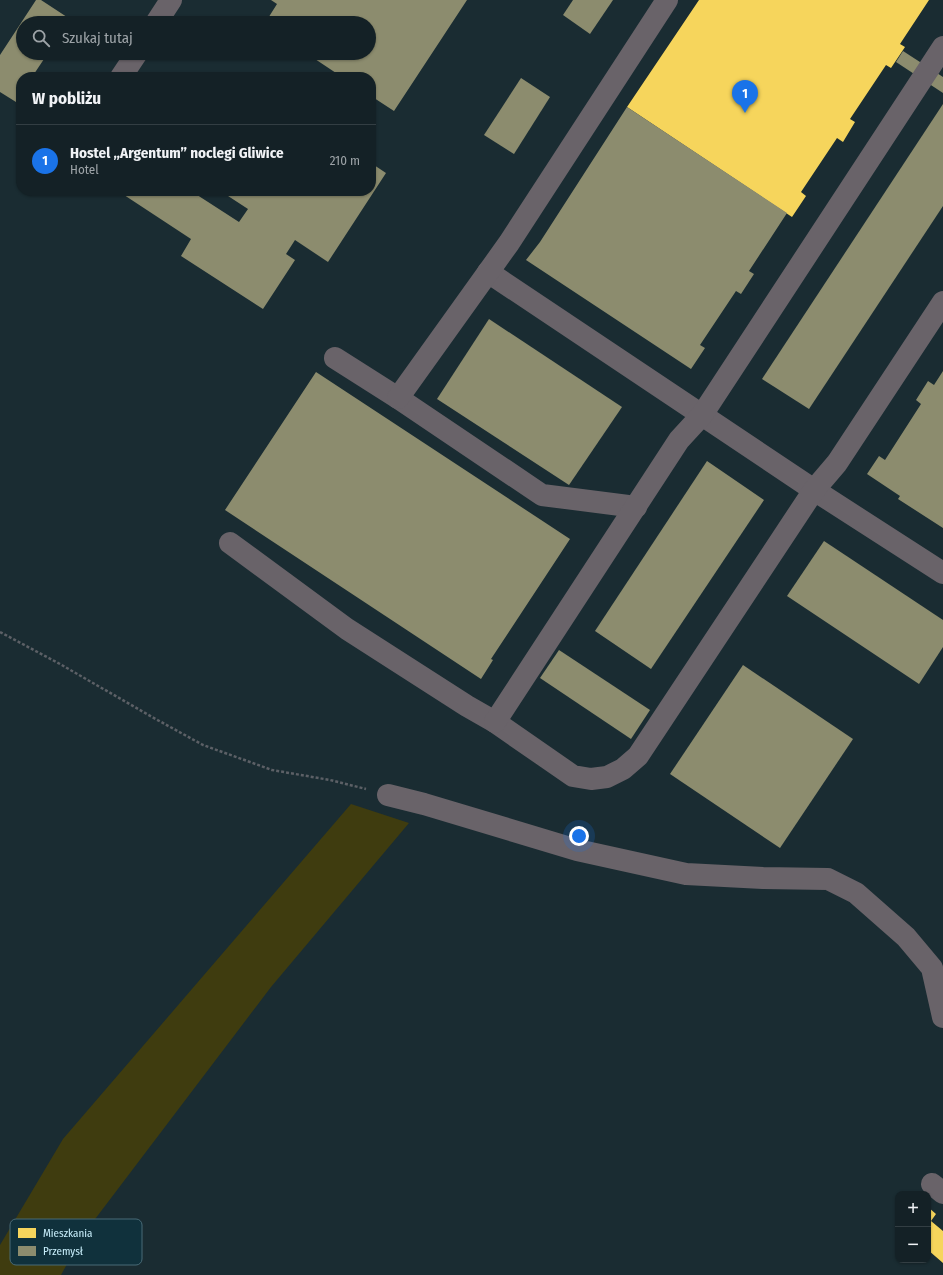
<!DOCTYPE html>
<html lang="pl">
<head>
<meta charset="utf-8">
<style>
	:root { --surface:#142126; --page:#212e32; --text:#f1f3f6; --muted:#9da3a7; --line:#333e43; --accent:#1a73e8 }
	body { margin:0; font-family:"Fira Sans Condensed",sans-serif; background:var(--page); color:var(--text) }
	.controls { position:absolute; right:12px; bottom:12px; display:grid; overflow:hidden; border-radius:8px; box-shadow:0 1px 3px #0004 }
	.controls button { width:36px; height:36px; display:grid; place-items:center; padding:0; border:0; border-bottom:1px solid var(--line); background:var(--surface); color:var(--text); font:20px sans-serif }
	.you { position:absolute; left:579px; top:836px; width:14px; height:14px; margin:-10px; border:3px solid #fff; border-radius:50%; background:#1a73e8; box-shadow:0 0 0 6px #1a73e833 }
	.badge { display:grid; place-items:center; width:26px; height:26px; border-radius:50%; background:var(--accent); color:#fff; font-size:13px; font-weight:700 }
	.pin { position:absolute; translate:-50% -33px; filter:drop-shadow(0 1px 2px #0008) }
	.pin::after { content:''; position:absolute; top:21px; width:14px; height:12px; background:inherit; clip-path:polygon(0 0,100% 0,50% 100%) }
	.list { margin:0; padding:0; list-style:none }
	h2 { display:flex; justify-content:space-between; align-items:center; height:52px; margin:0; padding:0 16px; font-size:17px }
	h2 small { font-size:13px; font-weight:400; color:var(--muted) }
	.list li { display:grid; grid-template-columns:26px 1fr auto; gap:12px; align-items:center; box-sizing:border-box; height:72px; padding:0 16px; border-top:1px solid var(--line) }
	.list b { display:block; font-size:15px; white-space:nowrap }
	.list p { margin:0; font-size:13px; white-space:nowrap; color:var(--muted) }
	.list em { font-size:13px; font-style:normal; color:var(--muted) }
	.icon { flex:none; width:22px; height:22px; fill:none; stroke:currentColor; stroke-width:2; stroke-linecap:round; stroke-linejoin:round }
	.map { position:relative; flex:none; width:943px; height:1275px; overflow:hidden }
	.search { position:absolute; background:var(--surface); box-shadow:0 1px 3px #0004; left:16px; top:16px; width:360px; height:44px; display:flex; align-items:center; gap:10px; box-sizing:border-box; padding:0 14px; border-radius:22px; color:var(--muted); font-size:15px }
	.panel { position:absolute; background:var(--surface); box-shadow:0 1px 3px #0004; left:16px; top:72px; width:360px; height:124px; border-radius:16px }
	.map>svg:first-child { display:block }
</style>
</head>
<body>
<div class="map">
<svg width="943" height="1275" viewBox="0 0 943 1275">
	<rect width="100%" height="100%" fill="#1a2c32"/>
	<path fill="#3f3c0f" d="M 351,804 L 409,823 L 271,987 L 83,1235 L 61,1275 L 0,1275 L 0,1245 L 63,1139 Z"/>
	<g fill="#f6d55c">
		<path d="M 699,0 L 929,0 L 900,44 L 905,47 L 891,68 L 886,65 L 850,119 L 855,122 L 843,142 L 837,138 L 801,192 L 806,196 L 792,217 L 627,107 Z"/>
		<path d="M 928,1207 L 936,1214 L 931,1221 L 943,1231 L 943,1263 L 928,1250 Z"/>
	</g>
	<g fill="#8c8c6e">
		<path d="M 36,0 L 41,0 L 70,19 L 68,23 L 23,23 L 23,53 L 48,53 L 32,77 L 21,77 L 21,94 L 16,102 L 0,92 L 0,55 Z"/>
		<path d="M 271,0 L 467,0 L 394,111 L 371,96 L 371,77 L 342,77 L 306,53 L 369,53 L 369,23 L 265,23 L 277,4 Z"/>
		<path d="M 573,0 L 613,0 L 590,34 L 563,15 Z"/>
		<path d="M 903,51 L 943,77 L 943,93 L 896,62 Z"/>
		<path d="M 521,78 L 550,97 L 514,154 L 484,135 Z"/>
		<path d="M 943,104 L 943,206 L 809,409 L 762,379 Z"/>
		<path d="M 627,107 L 787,213 L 749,271 L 754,274 L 741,294 L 736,291 L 700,345 L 705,348 L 691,369 L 526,260 L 540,242 Z"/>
		<path d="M 371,163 L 386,173 L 328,262 L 295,240 L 286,254 L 295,260 L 263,309 L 181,256 L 191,239 L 118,191 L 191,191 L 239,222 L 248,209 L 225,194 L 226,191 L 371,191 Z"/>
		<path d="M 489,319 L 622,407 L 569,485 L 437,399 Z"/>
		<path d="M 943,371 L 943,528 L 898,499 L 900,496 L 867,474 L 879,456 L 885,460 L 921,404 L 916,400 L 928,381 L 934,385 Z"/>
		<path d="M 316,372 L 570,539 L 491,659 L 493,660 L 481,679 L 225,510 Z"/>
		<path d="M 707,461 L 764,500 L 651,669 L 595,631 Z"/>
		<path d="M 824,541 L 943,620 L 943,647 L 919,684 L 787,596 Z"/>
		<path d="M 559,650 L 650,710 L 631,739 L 540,678 Z"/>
		<path d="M 743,665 L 853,739 L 780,848 L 670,774 Z"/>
	</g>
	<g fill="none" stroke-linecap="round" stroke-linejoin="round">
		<path stroke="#5c6066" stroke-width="2.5" stroke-dasharray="3 2" stroke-linecap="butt" d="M 0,632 L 60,664 L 152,717 L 203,745 L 272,770 L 330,780 L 366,789"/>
		<g stroke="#696369" stroke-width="22">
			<path d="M 156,23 L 171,0"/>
			<path d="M 121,77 L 137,53"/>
			<path d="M 488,272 L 814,490 L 943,573"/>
			<path d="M 335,358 L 398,398 L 542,495 L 636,507"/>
			<path d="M 398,398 L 509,243 L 667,0"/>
			<path d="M 230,543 L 347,629 L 467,706 L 495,722 L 573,776 L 591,779 L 607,777 L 623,769 L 638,756 L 814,490 L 837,463 L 943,302"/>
			<path d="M 495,722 L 679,440 L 702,415 L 943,47"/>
			<path d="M 388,795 L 424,804 L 577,850 L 686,874 L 763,878 L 828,879 L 856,893 L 906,937 L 932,968 L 943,1017"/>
			<path d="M 932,1184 L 943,1193"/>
		</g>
	</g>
	<rect x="10" y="1219" width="132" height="46" rx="6" fill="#10313c" stroke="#486a76" stroke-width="1"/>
	<rect x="18" y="1228" width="18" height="10" fill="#f6d55c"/>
	<rect x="18" y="1246" width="18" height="10" fill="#8c8c6e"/>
	<g font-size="11" fill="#caf0fd">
		<text x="43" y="1237">Mieszkania</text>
		<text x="43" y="1255">Przemysł</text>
	</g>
</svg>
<div class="controls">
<button>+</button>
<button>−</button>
</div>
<div class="you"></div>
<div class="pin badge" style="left:745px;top:113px">1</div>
<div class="search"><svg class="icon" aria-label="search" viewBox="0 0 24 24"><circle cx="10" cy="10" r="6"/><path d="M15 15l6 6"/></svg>Szukaj tutaj</div>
<section class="panel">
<h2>W pobliżu<small></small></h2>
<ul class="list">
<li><span class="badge">1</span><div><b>Hostel „Argentum” noclegi Gliwice</b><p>Hotel</p></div><em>210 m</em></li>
</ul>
</section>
</div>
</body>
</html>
